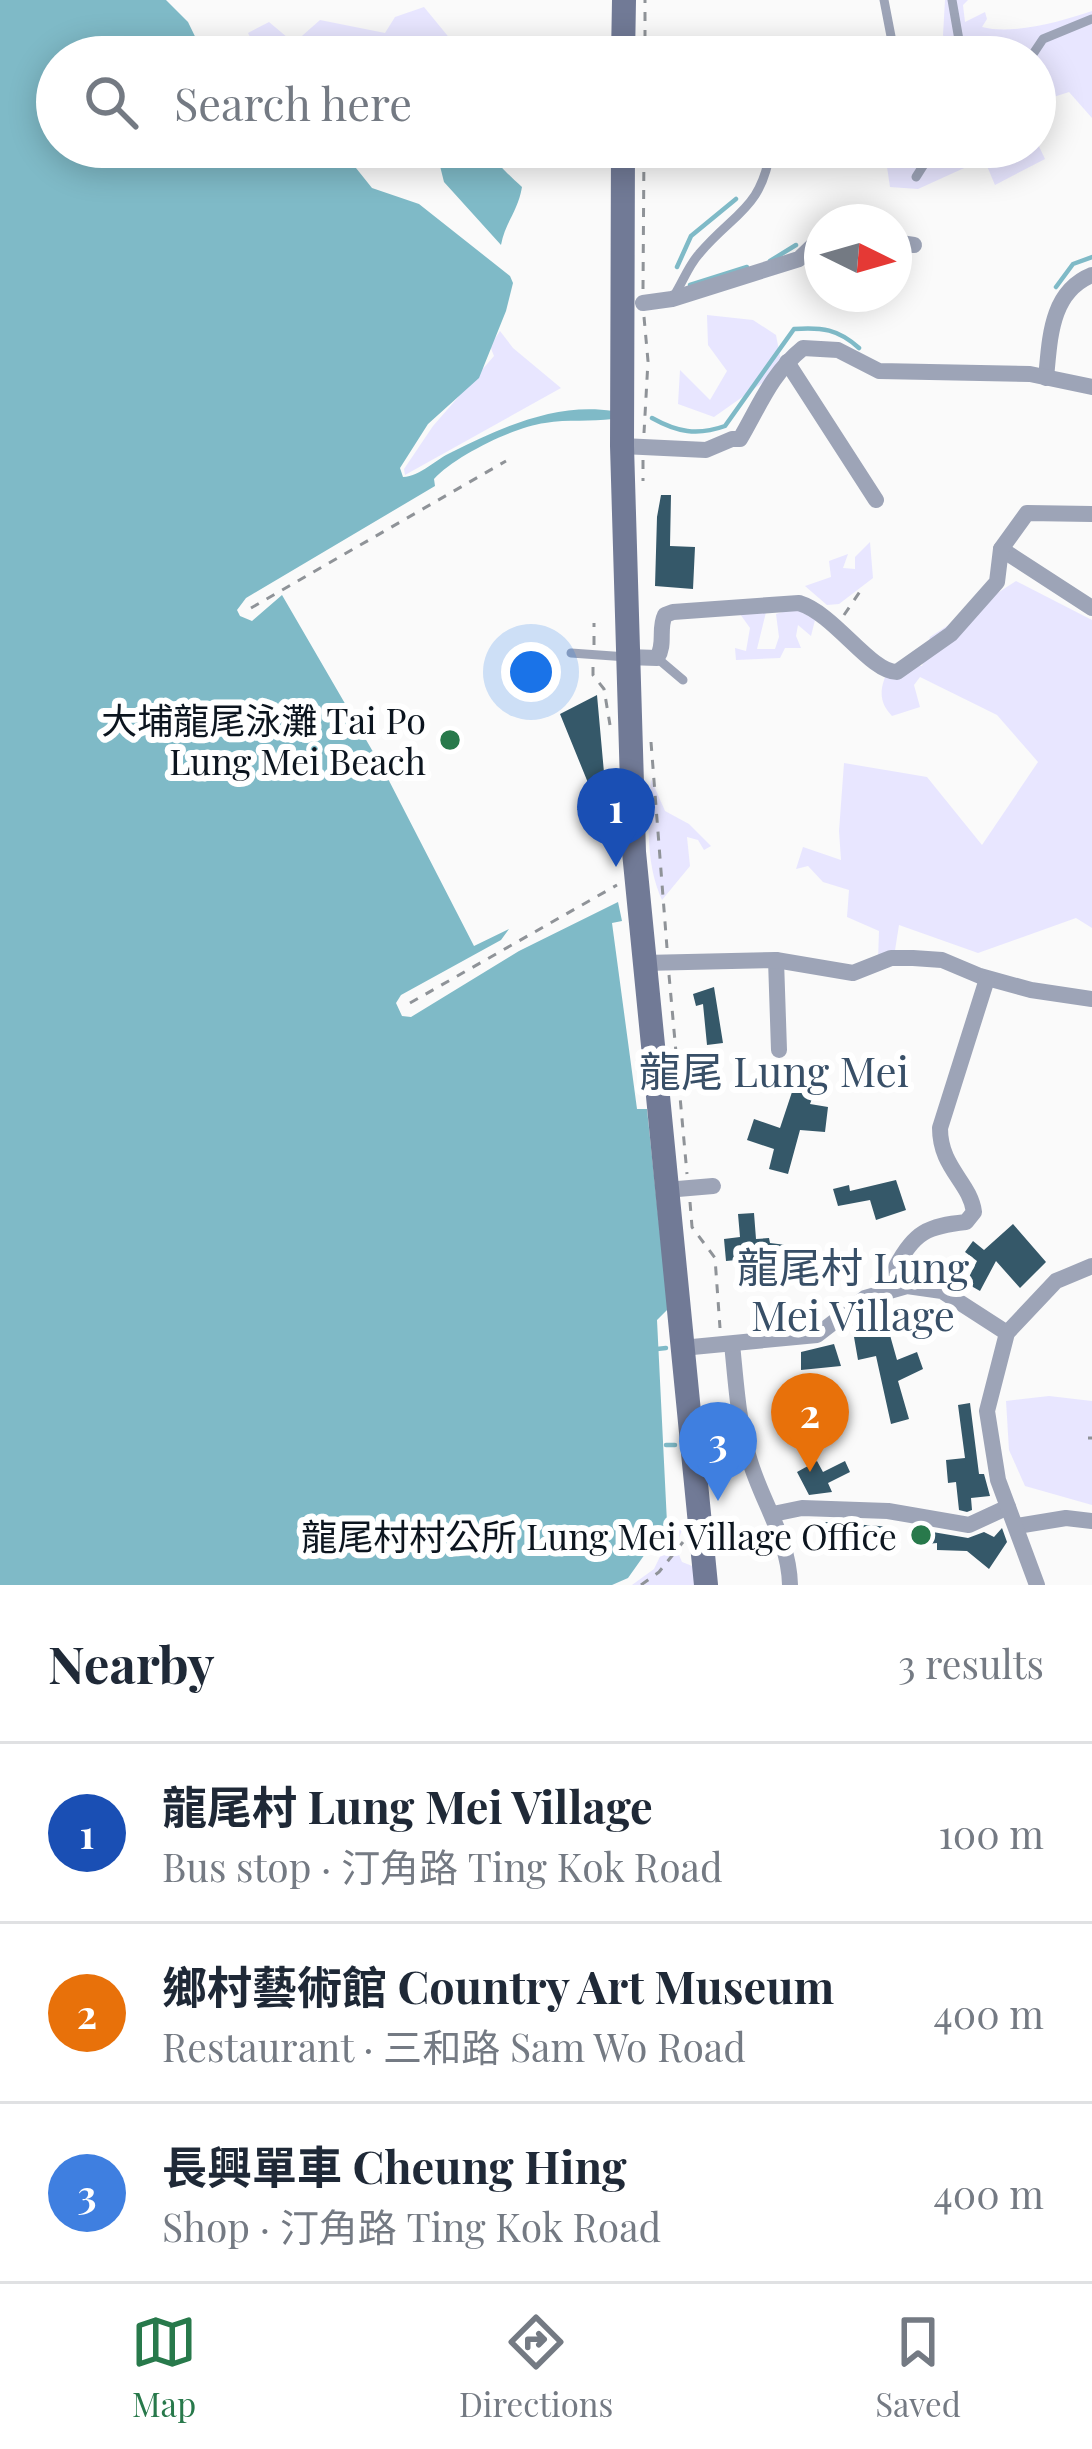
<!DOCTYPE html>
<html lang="en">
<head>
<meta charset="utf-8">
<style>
	:root { --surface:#fff; --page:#f6f6f7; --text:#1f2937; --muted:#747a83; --line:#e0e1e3; --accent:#28794b }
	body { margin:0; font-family:"Playfair Display","Noto Sans TC",serif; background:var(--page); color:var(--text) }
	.compass { position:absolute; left:804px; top:204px; width:108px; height:108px; border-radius:50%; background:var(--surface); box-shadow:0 6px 30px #0003; rotate:95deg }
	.you { position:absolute; left:531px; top:672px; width:42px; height:42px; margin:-30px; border:9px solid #fff; border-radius:50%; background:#1a73e8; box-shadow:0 0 0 18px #1a73e833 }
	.badge { display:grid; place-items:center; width:78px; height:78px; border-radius:50%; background:var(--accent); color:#fff; font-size:39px; font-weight:700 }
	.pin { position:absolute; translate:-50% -99px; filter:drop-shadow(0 3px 6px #0008) }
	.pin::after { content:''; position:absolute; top:63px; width:42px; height:36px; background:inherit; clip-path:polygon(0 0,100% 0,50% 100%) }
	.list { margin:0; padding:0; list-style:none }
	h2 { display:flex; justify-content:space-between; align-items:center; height:156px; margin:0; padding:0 48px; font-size:51px }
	h2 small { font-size:39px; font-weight:400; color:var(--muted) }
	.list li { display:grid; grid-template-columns:78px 1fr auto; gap:36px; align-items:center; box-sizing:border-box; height:180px; padding:0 48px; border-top:3px solid var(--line) }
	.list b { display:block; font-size:45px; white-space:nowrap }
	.list p { margin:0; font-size:39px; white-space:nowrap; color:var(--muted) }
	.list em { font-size:39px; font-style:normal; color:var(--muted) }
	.icon { flex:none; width:66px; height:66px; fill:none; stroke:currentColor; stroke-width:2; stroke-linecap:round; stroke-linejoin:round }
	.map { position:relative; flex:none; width:1092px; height:1585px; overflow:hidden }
	.search { position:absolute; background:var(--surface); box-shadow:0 6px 30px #0003; left:36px; right:36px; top:36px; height:132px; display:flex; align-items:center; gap:30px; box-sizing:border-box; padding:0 42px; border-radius:66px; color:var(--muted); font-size:45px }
	.sheet { height:696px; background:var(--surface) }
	nav { display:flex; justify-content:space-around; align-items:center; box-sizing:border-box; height:168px; border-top:3px solid var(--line); background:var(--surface); font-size:33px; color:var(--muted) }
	nav a { display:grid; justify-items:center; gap:6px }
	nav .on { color:var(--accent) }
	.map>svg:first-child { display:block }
</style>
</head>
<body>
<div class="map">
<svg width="1092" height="1585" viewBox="0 0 1092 1585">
	<rect width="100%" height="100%" fill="#fafafa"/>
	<g fill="#e8e6ff">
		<path d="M 945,0 L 968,0 L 963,5 L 965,22 L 985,12 L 987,19 L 982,27 C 1012,35 1060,22 1092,11 L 1092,118 L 1069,92 L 1035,103 L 1035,57 L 949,57 L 943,35 Z"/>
		<path d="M 424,7 L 465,57 L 260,57 L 248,33 L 269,22 L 294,43 L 320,20 L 385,33 L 395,17 Z"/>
		<path d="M 1035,138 L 1045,159 L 995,185 L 984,159 L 918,189 L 890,187 L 887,167 L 925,147 L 1035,147 Z"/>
		<path d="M 707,315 L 753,320 L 776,335 L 781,361 L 765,381 L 714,417 L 678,404 L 680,370 L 710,400 L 727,371 L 708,345 Z"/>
		<path d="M 500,331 L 513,348 L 561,388 L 405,475 L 404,469 L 433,426 L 494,356 L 490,346 Z"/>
		<path d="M 870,542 L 873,578 L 839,604 L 827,605 L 805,586 L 831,577 L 829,561 L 848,554 L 843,568 L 855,569 L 855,557 Z"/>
		<path d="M 1016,581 L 1092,620 L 1092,928 L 1076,918 L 978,953 L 899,925 L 893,963 L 878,960 L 879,931 L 847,917 L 849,890 L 823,882 L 808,866 L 796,869 L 803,847 L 841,860 L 839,831 L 844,763 L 927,777 L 982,845 L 1038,762 L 997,715 L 920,677 L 914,685 L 920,707 L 892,716 C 877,701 880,685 890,667 L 895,680 L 904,661 L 922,666 L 930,637 Z"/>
		<path d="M 795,608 L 815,620 L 811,636 L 798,625 L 796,636 L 801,648 L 785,648 L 780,658 L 736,660 L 735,648 L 746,651 L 750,628 L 740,614 L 766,612 L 757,649 L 775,649 L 779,637 L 776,614 Z"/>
		<path d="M 651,779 L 665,811 L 689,824 L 711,846 L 704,850 L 698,840 L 687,837 L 690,866 L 662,900 C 645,862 648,819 651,779 Z"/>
		<path d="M 1049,1396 L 1092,1401 L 1092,1505 L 1025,1486 L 1009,1450 L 1006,1401 Z"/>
		<path d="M 682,1529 L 676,1548 L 682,1562 L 700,1569 L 701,1585 L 632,1585 L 654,1569 L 671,1534 Z"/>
	</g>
	<g fill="#7fbac7">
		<path d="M 0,0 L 166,0 L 188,22 L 205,57 L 57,57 L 57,147 L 332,147 L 348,158 L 372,188 L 419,204 L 510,276 L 513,283 L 506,311 L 479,378 L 428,424 L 400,468 L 403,477 C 421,476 436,459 452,452 C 502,427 557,402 613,411 L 613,419 C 591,422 568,419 545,423 C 514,427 455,456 434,479 L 435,486 L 246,598 L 237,610 L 240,616 L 252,621 L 282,595 L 383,769 L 474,946 L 509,929 L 501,940 L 401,995 L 396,1003 L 402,1016 L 411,1017 L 519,951 L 618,902 L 622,921 L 612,923 L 637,1109 L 647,1109 L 668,1309 L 657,1320 L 667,1523 L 628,1578 L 612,1585 L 0,1585 Z"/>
		<path d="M 437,147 C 494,147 483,152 522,187 C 518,211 505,223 501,245 L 444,182 L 439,162 L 429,152 Z"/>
	</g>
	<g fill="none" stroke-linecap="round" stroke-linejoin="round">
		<g stroke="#7fbac7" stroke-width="4.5">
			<path d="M 770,261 L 796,245"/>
			<path d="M 677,267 L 691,236 L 736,199"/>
			<path d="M 690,285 L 747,267"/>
			<path d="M 1056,287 L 1073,264 L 1092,257"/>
			<path d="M 652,418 C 677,432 697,436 725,426 L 794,329 C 822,327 838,329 859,348"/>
			<path d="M 657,1349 L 666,1348"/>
			<path d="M 666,1445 L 675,1445"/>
			<path d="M 664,1527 L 671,1533"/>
		</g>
	</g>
	<g fill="#355869">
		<path d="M 661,495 L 671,495 L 670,546 L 695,547 L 693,589 L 655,586 L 657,517 Z"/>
		<path d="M 597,695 L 609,828 L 610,847 L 577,809 L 595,800 L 560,714 Z"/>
		<path d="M 714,987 L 723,1043 L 707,1045 L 703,1004 L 696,1006 L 693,994 Z"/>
		<path d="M 794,1086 L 814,1093 L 810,1104 L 828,1107 L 825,1132 L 800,1130 L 788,1174 L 769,1169 L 774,1149 L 747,1140 L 754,1119 L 780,1128 Z"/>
		<path d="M 896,1180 L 906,1210 L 876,1220 L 870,1200 L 838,1206 L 833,1189 L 849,1185 L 850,1191 Z"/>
		<path d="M 754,1213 L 756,1239 L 769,1238 L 770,1243 L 794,1246 L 792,1264 L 758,1261 L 758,1258 L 726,1261 L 724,1239 L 740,1237 L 738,1214 Z"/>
		<path d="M 1013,1224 L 1046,1262 L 1020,1288 L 996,1261 L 980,1291 L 966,1283 L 977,1261 L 965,1252 L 973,1241 L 984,1250 Z"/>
		<path d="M 886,1321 L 897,1360 L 917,1352 L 923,1369 L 898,1381 L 909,1419 L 891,1424 L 876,1356 L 858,1360 L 854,1337 L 874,1334 L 871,1327 Z"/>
		<path d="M 834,1344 L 841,1366 L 801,1370 L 801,1352 Z"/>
		<path d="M 970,1403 L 979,1474 L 984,1474 L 990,1496 L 971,1498 L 972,1510 L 967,1512 L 959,1510 L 956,1482 L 948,1483 L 946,1460 L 965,1458 L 958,1405 Z"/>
		<path d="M 817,1461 L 823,1472 L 845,1461 L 850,1472 L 828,1483 L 832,1492 L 809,1495 L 797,1472 Z"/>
		<path d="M 825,1522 L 892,1527 L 890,1547 L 859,1549 L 858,1537 L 826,1539 Z"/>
		<path d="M 1002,1528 L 1007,1542 L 989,1569 L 967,1551 L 937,1550 L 937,1543 L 916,1545 L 915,1529 L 968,1538 L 984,1532 L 994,1537 Z"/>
	</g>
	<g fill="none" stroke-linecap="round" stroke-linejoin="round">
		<g stroke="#8f9398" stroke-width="3" stroke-dasharray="9 9" stroke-linecap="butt">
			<path d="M 645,57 L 645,0"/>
			<path d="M 643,289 L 644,147"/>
			<path d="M 644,317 L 648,361 L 644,433"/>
			<path d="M 643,460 L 643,481"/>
			<path d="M 251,608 L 506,461"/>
			<path d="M 844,615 L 861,590"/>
			<path d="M 594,645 L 594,623"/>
			<path d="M 593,667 L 593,675 L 604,689 L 610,725"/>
			<path d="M 651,742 L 667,948"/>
			<path d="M 669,975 L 687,1174"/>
			<path d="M 410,1003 L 617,885"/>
			<path d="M 690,1202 L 692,1227 L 715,1258 L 720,1328"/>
			<path d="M 1088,1438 L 1092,1438"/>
			<path d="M 641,1585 L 659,1572 L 683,1542"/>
		</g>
		<g stroke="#9da4b7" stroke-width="9">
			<path d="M 884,0 L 895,57"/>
			<path d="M 952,0 L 962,57"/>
			<path d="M 842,57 L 865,57"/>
			<path d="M 1031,57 L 1043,39 L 1092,19"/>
			<path d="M 916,177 L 935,147"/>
			<path d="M 675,294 C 683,281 689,265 699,254 C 734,212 762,210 771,147"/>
			<path d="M 571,653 L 627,657"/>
			<path d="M 657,658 L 683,680"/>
		</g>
		<g stroke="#9da4b7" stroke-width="16">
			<path d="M 894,242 L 914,245"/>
			<path d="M 643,303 L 672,299 L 799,259 L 822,237"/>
			<path d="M 787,362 L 876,500"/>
			<path d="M 1046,378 C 1050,339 1050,292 1092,275"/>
			<path d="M 622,446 L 706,450 L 732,439 L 740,439 C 760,405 771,374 803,348 L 838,350 L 879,371 L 1030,374 L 1092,387"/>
			<path d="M 1001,549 L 1092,608"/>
			<path d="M 627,657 L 657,658 C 666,644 658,629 665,615 L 673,612 L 799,603 C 835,614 870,672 897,672 L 951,634 L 997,582 L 1001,549 L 1027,513 L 1092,514"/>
			<path d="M 776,960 L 779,1050"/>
			<path d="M 644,963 L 776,960 L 853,973 L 891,958 L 913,958 L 942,960 L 980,976 L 1031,990 L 1092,999"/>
			<path d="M 666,1190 L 713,1186"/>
			<path d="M 898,1287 L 896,1267 C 914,1232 928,1226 966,1222 L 974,1212 C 970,1182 940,1168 940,1128 L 987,979"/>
			<path d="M 732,1344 C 736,1382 738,1421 749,1458 C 761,1501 789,1538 790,1585"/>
			<path d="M 682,1348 L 817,1335 L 865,1298 L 907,1286 L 942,1291 L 1007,1333"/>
			<path d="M 773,1514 L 802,1508 L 888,1511 L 969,1525 L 1008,1507"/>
			<path d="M 1017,1526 L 1066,1518 L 1092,1521"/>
			<path d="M 1037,1585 L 998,1480 L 987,1411 L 1007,1333 L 1056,1281 L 1092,1266"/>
		</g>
		<g stroke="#717a96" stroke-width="24">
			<path d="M 623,57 L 624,0"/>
			<path d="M 623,147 L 622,446 L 634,852 L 706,1585"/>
		</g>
	</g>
	<g fill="#28794b" stroke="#fff" stroke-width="4.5">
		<circle cx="450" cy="740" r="12"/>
		<circle cx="921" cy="1535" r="12"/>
	</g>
	<g text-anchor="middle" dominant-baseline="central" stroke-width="12" stroke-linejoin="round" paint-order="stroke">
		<g font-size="36" fill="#0c151f" stroke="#fff" text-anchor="end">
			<text x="426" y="719">大埔龍尾泳灘 Tai Po<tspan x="426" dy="41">Lung Mei Beach</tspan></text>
			<text x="897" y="1535">龍尾村村公所 Lung Mei Village Office</text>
		</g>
		<g font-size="42" fill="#384f67" stroke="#fff">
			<text x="774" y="1070">龍尾 Lung Mei</text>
			<text x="853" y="1266">龍尾村 Lung<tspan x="853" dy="48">Mei Village</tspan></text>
		</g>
	</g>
</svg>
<svg class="compass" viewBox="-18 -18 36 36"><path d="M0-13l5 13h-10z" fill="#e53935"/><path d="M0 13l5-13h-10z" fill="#747a83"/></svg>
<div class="you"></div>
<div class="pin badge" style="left:616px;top:867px;background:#1a4fb4">1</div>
<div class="pin badge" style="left:810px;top:1472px;background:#e8710a">2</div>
<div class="pin badge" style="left:718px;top:1501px;background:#3f7fe0">3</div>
<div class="search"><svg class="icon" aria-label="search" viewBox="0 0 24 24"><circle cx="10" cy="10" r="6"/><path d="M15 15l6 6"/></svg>Search here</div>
</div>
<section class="sheet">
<h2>Nearby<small>3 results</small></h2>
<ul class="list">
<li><span class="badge" style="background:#1a4fb4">1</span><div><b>龍尾村 Lung Mei Village</b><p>Bus stop · 汀角路 Ting Kok Road</p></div><em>100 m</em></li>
<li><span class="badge" style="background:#e8710a">2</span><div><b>鄉村藝術館 Country Art Museum</b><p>Restaurant · 三和路 Sam Wo Road</p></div><em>400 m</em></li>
<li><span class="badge" style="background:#3f7fe0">3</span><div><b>長興單車 Cheung Hing</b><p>Shop · 汀角路 Ting Kok Road</p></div><em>400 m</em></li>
</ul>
</section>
<nav>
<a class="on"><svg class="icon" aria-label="map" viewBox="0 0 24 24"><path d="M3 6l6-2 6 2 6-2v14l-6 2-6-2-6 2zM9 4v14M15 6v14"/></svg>Map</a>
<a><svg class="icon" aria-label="directions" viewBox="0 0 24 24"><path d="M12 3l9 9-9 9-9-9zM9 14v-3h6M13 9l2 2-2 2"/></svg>Directions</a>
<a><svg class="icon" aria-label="saved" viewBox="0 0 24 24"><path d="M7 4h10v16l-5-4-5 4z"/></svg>Saved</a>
</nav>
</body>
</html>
